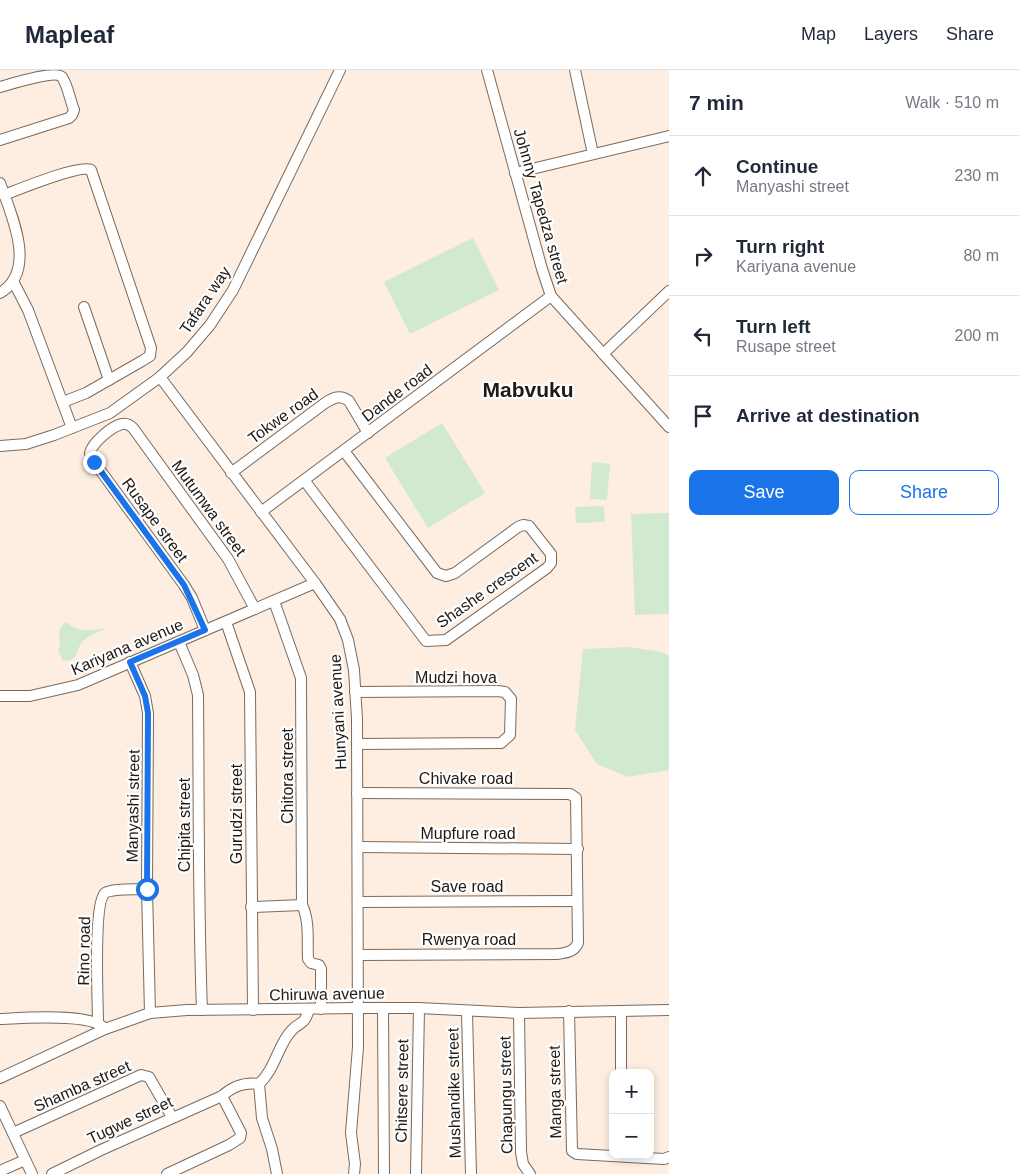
<!DOCTYPE html>
<html lang="en">
<head>
<meta charset="utf-8">
<style>
	:root { --surface:#fff; --page:#f6f6f7; --text:#1f2937; --muted:#747a83; --line:#e0e1e3; --accent:#1a73e8 }
	body { margin:0; font-family:Helvetica,sans-serif; background:var(--page); color:var(--text) }
	.controls { position:absolute; right:15px; bottom:15px; display:grid; overflow:hidden; border-radius:10px; box-shadow:0 2px 8px #0003 }
	.controls button { width:45px; height:45px; display:grid; place-items:center; padding:0; border:0; border-bottom:1px solid var(--line); background:var(--surface); color:var(--text); font:25px sans-serif }
	.stop { position:absolute; width:15px; height:15px; margin:-11px; border:4px solid #1a73e8; border-radius:50%; background:#fff }
	.stop.end { background:#1a73e8; border-color:#fff; box-shadow:0 1px 5px #0008 }
	.list { margin:0; padding:0; list-style:none }
	h2 { display:flex; justify-content:space-between; align-items:center; height:65px; margin:0; padding:0 20px; font-size:21px }
	h2 small { font-size:16px; font-weight:400; color:var(--muted) }
	.list li { display:grid; grid-template-columns:32px 1fr auto; gap:15px; align-items:center; box-sizing:border-box; height:80px; padding:0 20px; border-top:1px solid var(--line) }
	.list b { display:block; font-size:19px; white-space:nowrap }
	.list p { margin:0; font-size:16px; white-space:nowrap; color:var(--muted) }
	.list em { font-size:16px; font-style:normal; color:var(--muted) }
	.actions { display:flex; gap:10px; padding:15px 20px }
	.actions a { flex:1; padding:11px 0; border:1px solid var(--accent); border-radius:10px; text-align:center; font-size:18px; color:var(--accent) }
	.actions .main { background:var(--accent); color:#fff }
	.icon { flex:none; width:28px; height:28px; fill:none; stroke:currentColor; stroke-width:2; stroke-linecap:round; stroke-linejoin:round }
	.map { position:relative; flex:none; width:669px; height:1104px; overflow:hidden }
	header { display:flex; align-items:center; gap:30px; box-sizing:border-box; height:70px; padding:0 25px; background:var(--surface); border-bottom:1px solid var(--line) }
	header strong { font-size:24px }
	nav { display:flex; gap:28px; margin-inline-start:auto; font-size:18px }
	main { display:flex }
	aside { flex:1; background:var(--surface) }
	.map>svg:first-child { display:block }
</style>
</head>
<body>
<header>
<strong>Mapleaf</strong>
<nav><a>Map</a><a>Layers</a><a>Share</a></nav>
</header>
<main>
<div class="map">
<svg width="669" height="1104" viewBox="0 0 669 1104">
	<rect width="100%" height="100%" fill="#feeee1"/>
	<g fill="#d1e8d1">
		<path d="M 473,168 L 499,220 L 410,264 L 384,212 Z"/>
		<path d="M 442,353 L 485,423 L 428,458 L 385,388 Z"/>
		<path d="M 592,392 L 610,394 L 607,430 L 590,429 Z"/>
		<path d="M 604,436 L 605,452 L 576,453 L 575,437 Z"/>
		<path d="M 669,443 L 669,544 L 635,545 L 631,444 Z"/>
		<path d="M 66,552 C 81,563 87,561 106,558 C 99,562 90,565 84,570 C 75,578 80,592 63,591 L 58,581 C 64,569 53,562 66,552 Z"/>
		<path d="M 628,577 L 662,582 L 669,586 L 669,700 L 628,707 L 597,694 L 575,660 L 583,579 Z"/>
	</g>
	<g fill="none" stroke-linecap="round" stroke-linejoin="round">
		<g stroke="#7b6a5c" stroke-width="12">
			<g id="minor">
				<path d="M 487,0 L 542,199 L 551,226 L 669,357"/>
				<path d="M 575,0 L 593,84"/>
				<path d="M 0,17 C 11,14 55,0 62,7 C 68,16 70,30 74,40 L 72,45 L 69,48 L 0,70"/>
				<path d="M 515,103 L 669,66"/>
				<path d="M 0,113 C 11,144 38,201 0,223"/>
				<path d="M 4,125 C 20,119 80,94 91,100 L 151,278 L 150,286 L 142,291 L 86,323 L 63,332"/>
				<path d="M 13,211 L 28,240 L 72,358"/>
				<path d="M 84,237 L 109,310"/>
				<path d="M 603,284 L 669,221"/>
				<path d="M 160,307 L 315,513 L 340,549 L 348,570 L 354,600 L 357,649 L 358,977 L 351,1063 L 355,1094 L 354,1104"/>
				<path d="M 0,376 L 26,374 L 54,365 L 110,343 L 160,307 L 187,282 L 210,255 L 233,220 L 340,0"/>
				<path d="M 231,403 L 325,333 C 333,328 340,324 349,331 L 368,363"/>
				<path d="M 304,410 L 426,571 L 446,570 L 547,498 L 551,493 L 551,484 L 529,456 L 523,455 L 518,457 L 455,503 L 446,506 L 437,503 L 344,381"/>
				<path d="M 261,442 L 551,226"/>
				<path d="M 226,552 L 250,622 L 253,940"/>
				<path d="M 205,560 L 192,528 L 184,515 L 92,389 L 90,383 C 92,373 112,356 122,354 C 126,353 130,355 133,358 L 228,489 L 255,539"/>
				<path d="M 179,572 L 193,605 L 198,625 C 199,730 198,835 202,940"/>
				<path d="M 130,592 L 145,626 L 148,643 L 147,819 L 150,943"/>
				<path d="M 355,622 L 497,621 L 505,622 L 511,629 L 510,665 L 501,673 L 357,674"/>
				<path d="M 0,626 L 30,626 L 78,615 L 315,513"/>
				<path d="M 357,723 L 570,724 L 576,728 L 578,873 C 574,882 566,883 557,884 L 359,885"/>
				<path d="M 358,777 L 578,779"/>
				<path d="M 358,832 L 577,831"/>
				<path d="M 302,835 C 310,851 307,872 308,889 L 311,893 L 319,895 L 321,899 L 321,939"/>
				<path d="M 251,837 L 302,835 L 301,608 L 274,531"/>
				<path d="M 383,938 L 384,1104"/>
				<path d="M 569,941 L 572,1081 L 577,1084 L 664,1089 L 669,1087"/>
				<path d="M 467,942 L 471,1104"/>
				<path d="M 519,943 L 521,1082 L 523,1094 L 530,1104"/>
				<path d="M 0,949 C 21,948 88,943 103,957"/>
				<path d="M 98,953 C 98,933 93,833 105,823 C 113,818 137,820 147,819"/>
				<path d="M 621,1003 L 621,941"/>
				<path d="M 0,1008 L 105,959 L 150,943 L 187,940 L 357,938 L 419,938 L 519,943 L 669,940"/>
				<path d="M 259,1014 C 276,998 278,974 292,960 C 302,950 304,956 309,939"/>
				<path d="M 0,1036 L 32,1104"/>
				<path d="M 13,1063 L 141,1005 L 149,1007 L 172,1047"/>
				<path d="M 0,1101 L 25,1090"/>
				<path d="M 52,1104 L 101,1080 L 222,1026 C 233,1016 244,1012 259,1014 L 262,1048 L 272,1079 L 277,1104"/>
				<path d="M 167,1104 L 229,1075 L 240,1068 L 241,1063 L 222,1026"/>
				<path d="M 416,1104 L 419,938"/>
			</g>
		</g>
		<use href="#minor" stroke="#fff" stroke-width="10"/>
	</g>
	<g fill="none" stroke-linecap="round" stroke-linejoin="round">
		<path stroke="#1a73e8" stroke-width="6" d="M 94,392 L 184,515 L 205,560 L 130,592 L 145,626 L 148,643 L 147,819"/>
	</g>
	<g text-anchor="middle" dominant-baseline="central" stroke-width="4.5" stroke-linejoin="round" paint-order="stroke">
		<g font-size="16" fill="#201914" stroke="#fefefe">
			<text transform="translate(541 136) rotate(74)">Johnny Tapedza street</text>
			<text transform="translate(205 230) rotate(-56)">Tafara way</text>
			<text transform="translate(397 323) rotate(-37)">Dande road</text>
			<text transform="translate(283 346) rotate(-36)">Tokwe road</text>
			<text transform="translate(209 438) rotate(54)">Mutumwa street</text>
			<text transform="translate(155 450) rotate(54)">Rusape street</text>
			<text transform="translate(487 520) rotate(-35)">Shashe crescent</text>
			<text transform="translate(127 577) rotate(-23)">Kariyana avenue</text>
			<text x="456" y="607">Mudzi hova</text>
			<text transform="translate(338 642) rotate(-93)">Hunyani avenue</text>
			<text transform="translate(287 706) rotate(-90)">Chitora street</text>
			<text x="466" y="708">Chivake road</text>
			<text transform="translate(133 736) rotate(-89)">Manyashi street</text>
			<text transform="translate(236 744) rotate(-90)">Gurudzi street</text>
			<text transform="translate(184 755) rotate(-90)">Chipita street</text>
			<text x="468" y="763">Mupfure road</text>
			<text x="467" y="816">Save road</text>
			<text x="469" y="869">Rwenya road</text>
			<text transform="translate(84 881) rotate(-89)">Rino road</text>
			<text transform="translate(327 924) rotate(-1)">Chiruwa avenue</text>
			<text transform="translate(82 1016) rotate(-24)">Shamba street</text>
			<text transform="translate(402 1021) rotate(-89)">Chitsere street</text>
			<text transform="translate(555 1022) rotate(-91)">Manga street</text>
			<text transform="translate(454 1023) rotate(-91)">Mushandike street</text>
			<text transform="translate(506 1025) rotate(-91)">Chapungu street</text>
			<text transform="translate(130 1050) rotate(-25)">Tugwe street</text>
		</g>
		<g font-size="21" font-weight="bold" fill="#201914" stroke="#fefefe">
			<text x="528" y="319">Mabvuku</text>
		</g>
	</g>
</svg>
<div class="controls">
<button>+</button>
<button>−</button>
</div>
<div class="stop" style="left:147px;top:819px"></div>
<div class="stop end" style="left:94px;top:392px"></div>
</div>
<aside>
<h2>7 min<small>Walk · 510 m</small></h2>
<ul class="list">
<li><svg class="icon" aria-label="ahead" viewBox="0 0 24 24"><path d="M12 20V5M6 11l6-6 6 6"/></svg><div><b>Continue</b><p>Manyashi street</p></div><em>230 m</em></li>
<li><svg class="icon" aria-label="right" viewBox="0 0 24 24"><path d="M7 20v-9h11M14 6l5 5-5 5"/></svg><div><b>Turn right</b><p>Kariyana avenue</p></div><em>80 m</em></li>
<li><svg class="icon" aria-label="left" viewBox="0 0 24 24"><path d="M17 20v-9H6M10 6l-5 5 5 5"/></svg><div><b>Turn left</b><p>Rusape street</p></div><em>200 m</em></li>
<li><svg class="icon" aria-label="arrive" viewBox="0 0 24 24"><path d="M6 21V4h12l-3 4 3 4H6"/></svg><div><b>Arrive at destination</b></div></li>
</ul>
<div class="actions"><a class="main">Save</a><a>Share</a></div>
</aside>
</main>
</body>
</html>
